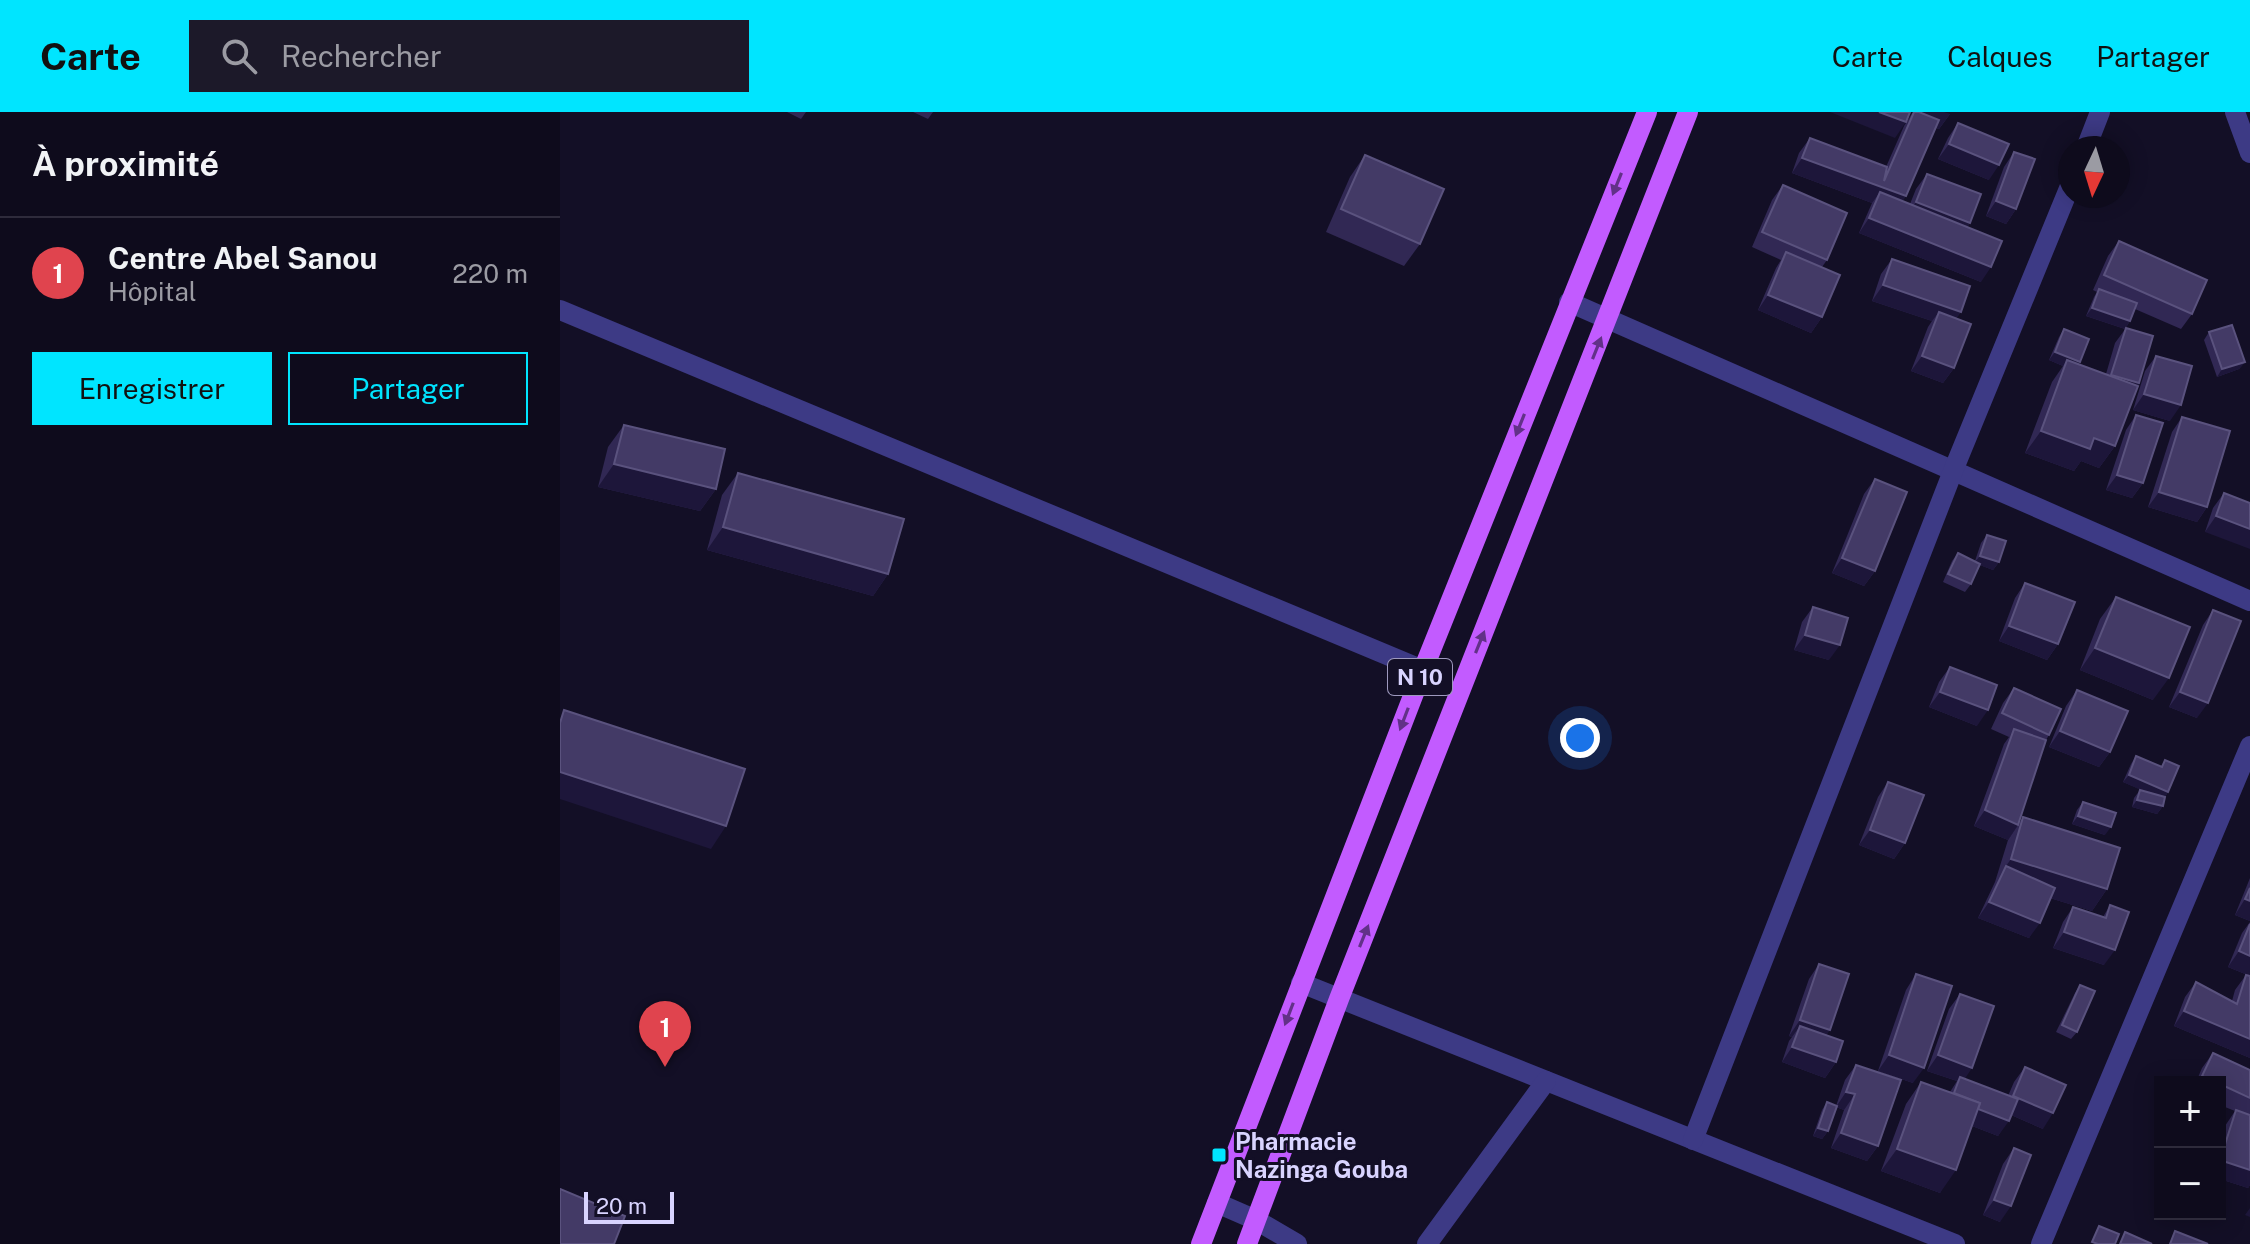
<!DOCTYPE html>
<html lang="fr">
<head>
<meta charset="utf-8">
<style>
	:root { --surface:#0e0b1c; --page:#1c1929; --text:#f1f3f6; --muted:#9b9ba3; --line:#2e2b3b; --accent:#00e5ff }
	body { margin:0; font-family:"Public Sans",sans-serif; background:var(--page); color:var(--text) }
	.controls { position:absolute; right:24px; bottom:24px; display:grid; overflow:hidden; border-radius:0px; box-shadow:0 4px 20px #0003 }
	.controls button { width:72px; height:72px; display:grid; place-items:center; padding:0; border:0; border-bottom:2px solid var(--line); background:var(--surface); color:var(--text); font:40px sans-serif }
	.compass { position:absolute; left:1498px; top:24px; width:72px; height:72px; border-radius:50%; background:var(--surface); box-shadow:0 4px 20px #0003; rotate:184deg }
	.scale { position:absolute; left:24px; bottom:20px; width:90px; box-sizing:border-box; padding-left:8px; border:4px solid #d9d4ff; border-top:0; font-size:22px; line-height:28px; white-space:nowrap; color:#d9d4ff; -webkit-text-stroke:6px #130f26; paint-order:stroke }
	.you { position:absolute; left:1020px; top:626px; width:28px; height:28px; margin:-20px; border:6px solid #fff; border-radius:50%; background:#1a73e8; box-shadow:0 0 0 12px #1a73e833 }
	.badge { display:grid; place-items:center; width:52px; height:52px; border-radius:50%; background:var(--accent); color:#fff; font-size:26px; font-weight:700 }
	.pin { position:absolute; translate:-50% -66px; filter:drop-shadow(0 2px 4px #0008) }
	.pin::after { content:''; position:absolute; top:42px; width:28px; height:24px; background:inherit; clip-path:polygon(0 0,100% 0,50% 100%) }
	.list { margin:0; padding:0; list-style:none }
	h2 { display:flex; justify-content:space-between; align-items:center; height:104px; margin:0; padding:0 32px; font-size:34px }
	h2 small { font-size:26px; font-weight:400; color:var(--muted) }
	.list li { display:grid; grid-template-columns:52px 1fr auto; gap:24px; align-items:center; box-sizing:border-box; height:112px; padding:0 32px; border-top:2px solid var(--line) }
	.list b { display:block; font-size:30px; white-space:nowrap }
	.list p { margin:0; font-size:26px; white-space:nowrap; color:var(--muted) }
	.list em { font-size:26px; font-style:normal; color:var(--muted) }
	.actions { display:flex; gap:16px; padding:24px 32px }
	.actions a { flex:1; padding:18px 0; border:2px solid var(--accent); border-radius:0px; text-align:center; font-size:28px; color:var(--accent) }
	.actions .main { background:var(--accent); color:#111 }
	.icon { flex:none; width:44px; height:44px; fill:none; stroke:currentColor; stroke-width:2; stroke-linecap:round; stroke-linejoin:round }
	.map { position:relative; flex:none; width:1690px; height:1132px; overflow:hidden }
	header { display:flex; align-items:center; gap:48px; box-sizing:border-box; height:112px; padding:0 40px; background:var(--accent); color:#111 }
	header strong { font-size:38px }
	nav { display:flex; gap:44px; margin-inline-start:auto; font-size:28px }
	.search { width:560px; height:72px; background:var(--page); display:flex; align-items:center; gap:20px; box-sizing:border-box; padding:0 28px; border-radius:0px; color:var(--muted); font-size:30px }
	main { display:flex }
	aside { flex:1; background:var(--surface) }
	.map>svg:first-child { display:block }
</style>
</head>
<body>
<header>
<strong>Carte</strong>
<div class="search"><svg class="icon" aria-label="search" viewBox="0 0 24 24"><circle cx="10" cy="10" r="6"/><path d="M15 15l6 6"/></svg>Rechercher</div>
<nav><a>Carte</a><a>Calques</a><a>Partager</a></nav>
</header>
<main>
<aside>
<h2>À proximité<small></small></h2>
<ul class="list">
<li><span class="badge" style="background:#e0444e">1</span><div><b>Centre Abel Sanou</b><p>Hôpital</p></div><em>220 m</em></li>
</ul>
<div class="actions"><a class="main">Enregistrer</a><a>Partager</a></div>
</aside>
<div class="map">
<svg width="1690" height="1132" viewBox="0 0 1690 1132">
	<rect width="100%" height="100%" fill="#130f26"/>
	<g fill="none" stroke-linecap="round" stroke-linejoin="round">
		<g stroke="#3d3a85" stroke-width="20">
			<path d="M 1675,0 L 1690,41"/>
			<path d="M 1526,36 L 1540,0"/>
			<path d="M 1009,190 L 1690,489"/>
			<path d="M 0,198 L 863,558"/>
			<path d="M 741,871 L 1395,1132"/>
			<path d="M 1133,1028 L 1393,359 L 1510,74"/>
			<path d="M 657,1091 L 696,1108 L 737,1132"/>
			<path d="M 867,1132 L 986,969"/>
			<path d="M 1481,1132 L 1690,634"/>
		</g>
		<g stroke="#c25bff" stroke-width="20">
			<path d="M 641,1132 L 863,558 L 1087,0"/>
			<path d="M 687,1132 L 779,887 L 1128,0"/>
		</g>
	</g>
	<g fill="#312854">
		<path d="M 227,0 L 246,0 L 241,7 Z"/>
		<path d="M 353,0 L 373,0 L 368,7 Z"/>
		<path d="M 1353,0 L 1390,2 L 1379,17 L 1376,16 L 1346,84 L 1342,89 L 1350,92 L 1356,77 L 1367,62 L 1410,111 L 1407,115 L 1421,170 L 1299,121 L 1312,91 L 1232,61 L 1239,41 L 1250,26 L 1326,55 L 1344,14 Z"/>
		<path d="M 1398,11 L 1429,68 L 1378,47 L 1388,26 Z"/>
		<path d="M 1454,40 L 1456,97 L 1446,112 L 1426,104 L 1444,55 Z"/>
		<path d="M 805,43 L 860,132 L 844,154 L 766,120 L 790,65 Z"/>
		<path d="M 1223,73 L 1267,148 L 1262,155 L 1262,205 L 1251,221 L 1198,198 L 1216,156 L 1221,148 L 1192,135 L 1212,88 Z"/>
		<path d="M 1559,129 L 1632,202 L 1621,217 L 1575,197 L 1570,209 L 1565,217 L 1526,204 L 1534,185 L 1537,180 L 1533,178 L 1548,144 Z"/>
		<path d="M 1332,147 L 1401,200 L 1396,206 L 1394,256 L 1383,271 L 1351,259 L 1368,215 L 1372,209 L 1312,189 L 1321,162 Z"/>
		<path d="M 1566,216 L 1579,271 L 1555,334 L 1539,356 L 1521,349 L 1514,359 L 1465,341 L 1492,270 L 1503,254 L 1489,248 L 1499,225 L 1504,217 L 1520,250 L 1518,252 L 1546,262 L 1555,231 Z"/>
		<path d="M 1649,220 L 1685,250 L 1679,257 L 1657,265 L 1644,228 Z"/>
		<path d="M 1596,244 L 1610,309 L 1573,298 L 1585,259 Z"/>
		<path d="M 1576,303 L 1583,371 L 1572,386 L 1546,378 L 1566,318 Z"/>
		<path d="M 1622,305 L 1647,395 L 1637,410 L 1588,395 L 1612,320 Z"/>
		<path d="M 64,313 L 156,377 L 140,399 L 38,375 L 48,335 Z"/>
		<path d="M 178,361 L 328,462 L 313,484 L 147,438 L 162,383 Z"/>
		<path d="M 1315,367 L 1315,459 L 1304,474 L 1272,461 L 1304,382 Z"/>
		<path d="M 1664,381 L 1690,391 L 1645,420 L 1653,396 Z"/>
		<path d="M 1427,423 L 1439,450 L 1433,458 L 1420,453 L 1411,472 L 1405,480 L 1383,470 L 1392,449 L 1398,441 L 1415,449 L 1421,431 Z"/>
		<path d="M 1465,471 L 1498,532 L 1487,548 L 1439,529 L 1455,486 Z"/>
		<path d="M 1556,485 L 1593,588 L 1520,558 L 1540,507 Z"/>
		<path d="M 1253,495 L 1269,548 L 1234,538 L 1242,510 Z"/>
		<path d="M 1653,498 L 1637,606 L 1609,595 L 1643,513 Z"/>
		<path d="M 1390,555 L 1417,614 L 1369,595 L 1379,570 Z"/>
		<path d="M 1454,576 L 1489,623 L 1486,628 L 1458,713 L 1448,728 L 1414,714 L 1444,632 L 1449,625 L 1431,617 L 1443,591 Z"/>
		<path d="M 1517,578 L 1550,640 L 1539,655 L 1489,635 L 1506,594 Z"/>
		<path d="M 1576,644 L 1601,655 L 1605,648 L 1608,680 L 1605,685 L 1603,694 L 1597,702 L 1572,695 L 1574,686 L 1580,678 L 1582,678 L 1563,670 L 1571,652 Z"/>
		<path d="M 1328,670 L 1345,731 L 1334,747 L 1299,733 L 1318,685 Z"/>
		<path d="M 1523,690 L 1545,723 L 1512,712 L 1517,698 Z"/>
		<path d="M 1463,705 L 1547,777 L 1532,799 L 1490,786 L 1469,826 L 1418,806 L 1435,770 L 1448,728 Z"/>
		<path d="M 1690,766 L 1690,809 L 1675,803 Z"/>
		<path d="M 1550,793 L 1544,853 L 1493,836 L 1503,810 L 1513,795 L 1543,805 Z"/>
		<path d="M 1690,810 L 1690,864 L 1668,855 L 1682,821 Z"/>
		<path d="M 1259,852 L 1267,923 L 1276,950 L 1265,966 L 1222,950 L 1229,929 L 1232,925 L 1229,924 L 1249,867 Z"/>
		<path d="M 1356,862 L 1353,971 L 1318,959 L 1346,878 Z"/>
		<path d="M 1686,863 L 1690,946 L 1614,914 L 1625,885 L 1636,870 L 1672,889 L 1675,878 Z"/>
		<path d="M 1520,873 L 1517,920 L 1511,927 L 1496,920 L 1515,881 Z"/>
		<path d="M 1400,882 L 1405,967 L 1448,984 L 1454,970 L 1465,955 L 1483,1017 L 1451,1003 L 1438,1024 L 1412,1014 L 1380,1081 L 1321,1059 L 1346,992 L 1361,970 L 1390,980 L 1397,969 L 1367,959 L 1389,897 Z"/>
		<path d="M 1653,941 L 1690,958 L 1690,1073 L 1688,1076 L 1660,1067 L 1660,1029 L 1665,1014 L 1675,999 L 1660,993 L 1660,970 L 1636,970 L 1642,956 Z"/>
		<path d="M 1296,953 L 1318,1034 L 1307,1049 L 1271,1036 L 1284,998 L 1276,995 L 1268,1019 L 1262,1027 L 1253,1024 L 1262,998 L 1267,990 L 1276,994 L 1285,968 Z"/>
		<path d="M 1454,1036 L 1440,1110 L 1423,1103 L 1443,1052 Z"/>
	</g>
	<g fill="#1d163a">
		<path d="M 1270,0 L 1348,0 L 1346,10 L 1335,26 Z"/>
		<path d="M 1355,0 L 1384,0 L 1390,2 L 1379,17 L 1351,7 Z"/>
		<path d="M 1389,32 L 1439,53 L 1429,68 L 1378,47 Z"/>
		<path d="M 1242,46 L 1346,84 L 1335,100 L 1320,80 L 1312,91 L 1232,61 Z"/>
		<path d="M 1436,89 L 1456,97 L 1446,112 L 1426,104 Z"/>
		<path d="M 1356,90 L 1410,111 L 1400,126 L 1345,105 Z"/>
		<path d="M 1309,106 L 1431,155 L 1421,170 L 1299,121 Z"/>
		<path d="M 1323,173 L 1401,200 L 1390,215 L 1379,200 L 1372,209 L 1312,189 Z"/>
		<path d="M 1208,183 L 1262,205 L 1251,221 L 1198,198 Z"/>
		<path d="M 1532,196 L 1570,209 L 1565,217 L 1526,204 Z"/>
		<path d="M 1495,240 L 1520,250 L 1514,258 L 1507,248 L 1503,254 L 1489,248 Z"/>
		<path d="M 1362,244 L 1394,256 L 1383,271 L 1351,259 Z"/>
		<path d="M 1685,250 L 1679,257 L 1657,265 L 1662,257 Z"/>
		<path d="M 1551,263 L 1579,271 L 1568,286 L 1541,278 Z"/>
		<path d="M 1584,282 L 1621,293 L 1610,309 L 1573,298 Z"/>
		<path d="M 1481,319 L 1534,326 L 1555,334 L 1539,356 L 1521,349 L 1514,359 L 1465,341 Z"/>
		<path d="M 54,352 L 156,377 L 140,399 L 38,375 Z"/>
		<path d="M 1557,363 L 1583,371 L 1572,386 L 1546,378 Z"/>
		<path d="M 1599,380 L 1647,395 L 1637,410 L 1588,395 Z"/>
		<path d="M 1656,404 L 1690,417 L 1690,437 L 1645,420 Z"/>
		<path d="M 163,415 L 328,462 L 313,484 L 147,438 Z"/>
		<path d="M 1420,444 L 1439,450 L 1433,458 L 1414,451 Z"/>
		<path d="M 1282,446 L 1315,459 L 1304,474 L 1272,461 Z"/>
		<path d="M 1449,514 L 1498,532 L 1487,548 L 1439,529 Z"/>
		<path d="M 1245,523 L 1280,533 L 1269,548 L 1234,538 Z"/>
		<path d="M 1535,536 L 1609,566 L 1593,588 L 1520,558 Z"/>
		<path d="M 1380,580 L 1428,598 L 1417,614 L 1369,595 Z"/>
		<path d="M 1620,580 L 1648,591 L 1637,606 L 1609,595 Z"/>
		<path d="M 1500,619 L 1550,640 L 1539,655 L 1489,635 Z"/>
		<path d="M 0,660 L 166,714 L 151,737 L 0,687 Z"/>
		<path d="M 1569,663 L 1608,680 L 1603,688 L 1563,670 Z"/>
		<path d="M 1577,688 L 1603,694 L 1597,702 L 1572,695 Z"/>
		<path d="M 1425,698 L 1458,713 L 1448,728 L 1414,714 Z"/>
		<path d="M 1518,704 L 1551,715 L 1545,723 L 1512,712 Z"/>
		<path d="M 1310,718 L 1345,731 L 1334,747 L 1299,733 Z"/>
		<path d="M 1451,747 L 1547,777 L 1532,799 L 1438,770 L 1446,754 Z"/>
		<path d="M 1685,787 L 1690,789 L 1690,809 L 1675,803 Z"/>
		<path d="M 1429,790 L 1480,811 L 1469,826 L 1418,806 Z"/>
		<path d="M 1504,820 L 1555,838 L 1544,853 L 1493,836 Z"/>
		<path d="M 1679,839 L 1690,844 L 1690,864 L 1668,855 Z"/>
		<path d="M 1624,899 L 1690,927 L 1690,946 L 1614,914 Z"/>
		<path d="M 1240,908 L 1270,918 L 1259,934 L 1240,914 L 1232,925 L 1229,924 Z"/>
		<path d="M 1232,935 L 1276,950 L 1265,966 L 1222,950 Z"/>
		<path d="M 1329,943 L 1364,956 L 1353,971 L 1318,959 Z"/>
		<path d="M 1378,943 L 1412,956 L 1402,971 L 1400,965 L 1397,969 L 1367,959 Z"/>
		<path d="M 1286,980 L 1295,982 L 1284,998 L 1276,995 Z"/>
		<path d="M 1453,984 L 1493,1001 L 1483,1017 L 1442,999 Z"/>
		<path d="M 1392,986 L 1449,1009 L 1438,1024 L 1381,1002 Z"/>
		<path d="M 1258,1016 L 1268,1019 L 1262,1027 L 1253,1024 Z"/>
		<path d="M 1281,1021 L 1318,1034 L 1307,1049 L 1271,1036 Z"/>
		<path d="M 1337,1037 L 1396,1058 L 1380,1081 L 1321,1059 Z"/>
		<path d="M 1660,1048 L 1690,1058 L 1690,1073 L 1688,1076 L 1660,1067 Z"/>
		<path d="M 1434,1088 L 1451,1094 L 1440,1110 L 1423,1103 Z"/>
		<path d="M 1690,1096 L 1690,1105 L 1685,1103 Z"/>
	</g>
	<g fill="#433a66" stroke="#5a527e" stroke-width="2">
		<path d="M 1319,0 L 1350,0 L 1346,10 Z"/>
		<path d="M 1354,0 L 1359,0 L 1379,8 L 1346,84 L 1242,46 L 1250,26 L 1327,55 L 1324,69 Z"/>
		<path d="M 1398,11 L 1449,32 L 1439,53 L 1389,32 Z"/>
		<path d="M 1454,40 L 1475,47 L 1456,97 L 1436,89 Z"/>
		<path d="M 805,43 L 884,77 L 860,132 L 781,97 Z"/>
		<path d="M 1367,62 L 1421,82 L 1410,111 L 1356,90 Z"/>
		<path d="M 1223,73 L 1287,101 L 1267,148 L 1202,120 Z"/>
		<path d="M 1320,80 L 1442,129 L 1431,155 L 1309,106 Z"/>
		<path d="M 1559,129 L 1647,168 L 1632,202 L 1544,163 Z"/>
		<path d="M 1226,140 L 1280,163 L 1262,205 L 1208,183 Z"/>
		<path d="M 1332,147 L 1410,174 L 1401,200 L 1323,173 Z"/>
		<path d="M 1539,177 L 1577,191 L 1570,209 L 1532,196 Z"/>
		<path d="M 1379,200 L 1411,212 L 1394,256 L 1362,244 Z"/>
		<path d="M 1672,213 L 1685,250 L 1662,257 L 1649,220 Z"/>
		<path d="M 1566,216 L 1593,224 L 1579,271 L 1551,263 Z"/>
		<path d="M 1504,217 L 1529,227 L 1520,250 L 1495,240 Z"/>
		<path d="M 1596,244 L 1632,254 L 1621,293 L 1584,282 Z"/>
		<path d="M 1507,248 L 1578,274 L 1555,334 L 1534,326 L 1530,337 L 1481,319 Z"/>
		<path d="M 1576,303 L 1603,311 L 1583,371 L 1557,363 Z"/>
		<path d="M 1622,305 L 1670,319 L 1647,395 L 1599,380 Z"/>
		<path d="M 64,313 L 165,337 L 156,377 L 54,352 Z"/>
		<path d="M 178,361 L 344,407 L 328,462 L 163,415 Z"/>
		<path d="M 1315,367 L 1347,380 L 1315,459 L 1282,446 Z"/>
		<path d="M 1664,381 L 1690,391 L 1690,417 L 1656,404 Z"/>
		<path d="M 1427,423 L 1446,429 L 1439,450 L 1420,444 Z"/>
		<path d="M 1398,441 L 1420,452 L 1411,472 L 1388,462 Z"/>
		<path d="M 1465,471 L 1515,490 L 1498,532 L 1449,514 Z"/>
		<path d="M 1556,485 L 1630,515 L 1609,566 L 1535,536 Z"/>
		<path d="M 1253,495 L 1288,506 L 1280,533 L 1245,523 Z"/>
		<path d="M 1653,498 L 1681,509 L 1648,591 L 1620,580 Z"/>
		<path d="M 1390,555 L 1437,573 L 1428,598 L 1380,580 Z"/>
		<path d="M 1454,576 L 1501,597 L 1489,623 L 1442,601 Z"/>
		<path d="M 1517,578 L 1568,599 L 1550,640 L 1500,619 Z"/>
		<path d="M 4,598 L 185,657 L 166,714 L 0,660 L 0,611 Z"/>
		<path d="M 1454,617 L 1486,628 L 1458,713 L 1425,698 Z"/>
		<path d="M 1576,644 L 1602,655 L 1605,648 L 1619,654 L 1608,680 L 1569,663 Z"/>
		<path d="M 1328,670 L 1364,683 L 1345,731 L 1310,718 Z"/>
		<path d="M 1580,678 L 1605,685 L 1603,694 L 1577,688 Z"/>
		<path d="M 1523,690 L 1556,701 L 1551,715 L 1518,704 Z"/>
		<path d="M 1463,705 L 1560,736 L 1547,777 L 1451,747 Z"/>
		<path d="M 1446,754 L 1495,776 L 1480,811 L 1429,790 Z"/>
		<path d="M 1690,776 L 1690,789 L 1685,787 Z"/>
		<path d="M 1550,793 L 1569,800 L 1555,838 L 1504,820 L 1513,795 L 1546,806 Z"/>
		<path d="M 1690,812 L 1690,844 L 1679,839 Z"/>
		<path d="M 1259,852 L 1289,862 L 1270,918 L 1240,908 Z"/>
		<path d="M 1356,862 L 1392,874 L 1364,956 L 1329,943 Z"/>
		<path d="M 1686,863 L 1690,864 L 1690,927 L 1624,899 L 1636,870 L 1677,892 Z"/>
		<path d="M 1520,873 L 1535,879 L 1517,920 L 1502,913 Z"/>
		<path d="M 1400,882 L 1434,894 L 1412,956 L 1378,943 Z"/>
		<path d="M 1240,914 L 1283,929 L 1276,950 L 1232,935 Z"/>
		<path d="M 1653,941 L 1690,958 L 1690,986 L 1660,972 L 1660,970 L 1655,970 L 1642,964 Z"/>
		<path d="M 1296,953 L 1341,968 L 1318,1034 L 1281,1021 L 1295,982 L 1286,980 Z"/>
		<path d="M 1465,955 L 1506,973 L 1493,1001 L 1453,984 Z"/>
		<path d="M 1400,965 L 1458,987 L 1449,1009 L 1418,997 L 1420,991 L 1394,981 Z"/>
		<path d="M 1361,970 L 1420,991 L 1396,1058 L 1337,1037 Z"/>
		<path d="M 1267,990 L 1277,994 L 1268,1019 L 1258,1016 Z"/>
		<path d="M 1676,998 L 1690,1003 L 1690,1058 L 1660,1048 Z"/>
		<path d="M 1454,1036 L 1471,1043 L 1451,1094 L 1434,1088 Z"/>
		<path d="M 0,1077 L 65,1104 L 54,1132 L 0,1132 Z"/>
		<path d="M 1539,1114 L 1559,1122 L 1555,1132 L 1538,1132 L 1532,1130 Z"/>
		<path d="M 1615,1119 L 1648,1132 L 1610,1132 Z"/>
		<path d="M 1565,1120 L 1592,1132 L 1560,1132 Z"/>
	</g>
	<defs><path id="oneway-solid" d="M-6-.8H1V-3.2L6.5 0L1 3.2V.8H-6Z" transform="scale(2)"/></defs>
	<g fill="#623188">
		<use href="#oneway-solid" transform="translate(1057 72) rotate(112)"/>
		<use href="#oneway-solid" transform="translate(1037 236) rotate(-68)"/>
		<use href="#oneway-solid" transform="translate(960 313) rotate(112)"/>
		<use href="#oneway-solid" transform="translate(920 530) rotate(-68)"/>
		<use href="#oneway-solid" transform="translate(844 607) rotate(111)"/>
		<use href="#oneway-solid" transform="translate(804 824) rotate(-68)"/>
		<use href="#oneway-solid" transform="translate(729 902) rotate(111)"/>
	</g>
	<rect fill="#00e5ff" stroke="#130f26" stroke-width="3" x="651" y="1035" width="16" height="16" rx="4"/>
	<g text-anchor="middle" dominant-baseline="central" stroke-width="6" stroke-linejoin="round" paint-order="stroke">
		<rect fill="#130f26" stroke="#9e99be" stroke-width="2" x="828" y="547" width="64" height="36" rx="6"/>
		<g font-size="22" font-weight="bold" fill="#d9d4ff">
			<text x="860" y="565">N 10</text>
		</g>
		<g font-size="24" font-weight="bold" fill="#d9d4ff" stroke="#130f26" text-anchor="start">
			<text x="675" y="1029">Pharmacie<tspan x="675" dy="28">Nazinga Gouba</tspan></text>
		</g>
	</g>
</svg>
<div class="controls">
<button>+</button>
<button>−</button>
</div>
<svg class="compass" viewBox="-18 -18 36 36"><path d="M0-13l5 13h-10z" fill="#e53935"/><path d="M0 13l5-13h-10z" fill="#9b9ba3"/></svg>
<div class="scale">20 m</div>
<div class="you"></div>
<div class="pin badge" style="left:105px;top:955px;background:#e0444e">1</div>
</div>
</main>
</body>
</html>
